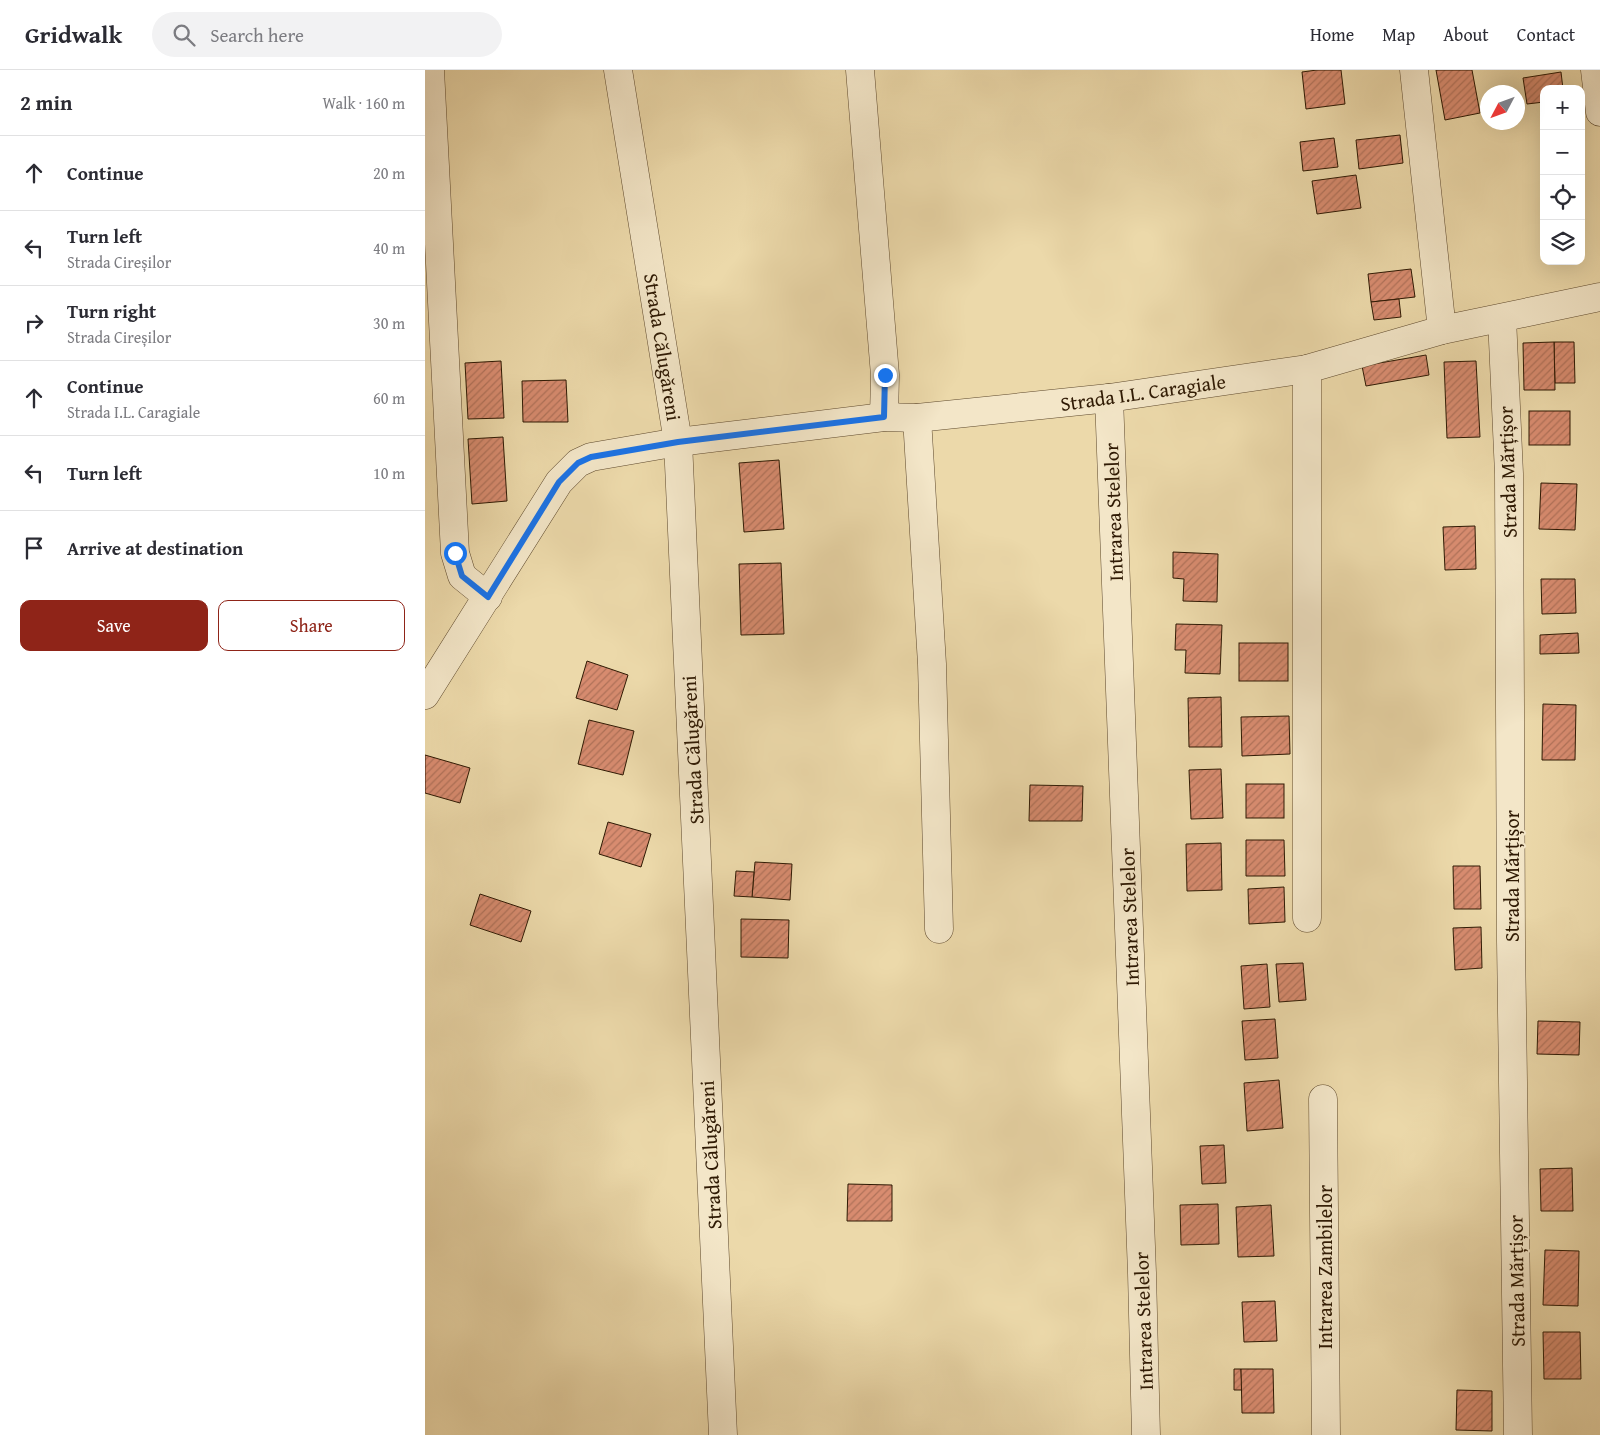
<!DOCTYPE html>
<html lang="en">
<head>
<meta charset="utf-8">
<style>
	:root { --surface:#fff; --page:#f2f2f3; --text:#2b2b33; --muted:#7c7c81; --line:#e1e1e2; --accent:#8f2418 }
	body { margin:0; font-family:"Gentium Book Plus",serif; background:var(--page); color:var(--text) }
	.controls { position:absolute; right:15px; top:15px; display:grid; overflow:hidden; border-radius:10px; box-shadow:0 5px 20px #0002 }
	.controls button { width:45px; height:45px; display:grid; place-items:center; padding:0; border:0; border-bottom:1px solid var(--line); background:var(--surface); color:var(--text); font:25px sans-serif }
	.compass { position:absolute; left:1055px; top:15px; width:45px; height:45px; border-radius:50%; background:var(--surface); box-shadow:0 5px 20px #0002; rotate:229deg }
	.stop { position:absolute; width:15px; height:15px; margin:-11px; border:4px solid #1a73e8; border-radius:50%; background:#fff }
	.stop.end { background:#1a73e8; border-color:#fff; box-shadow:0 1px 5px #0008 }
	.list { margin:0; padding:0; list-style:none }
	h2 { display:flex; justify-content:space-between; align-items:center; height:65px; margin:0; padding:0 20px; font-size:21px }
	h2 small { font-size:16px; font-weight:400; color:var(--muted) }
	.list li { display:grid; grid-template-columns:32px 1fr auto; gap:15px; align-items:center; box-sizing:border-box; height:75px; padding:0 20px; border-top:1px solid var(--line) }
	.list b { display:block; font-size:19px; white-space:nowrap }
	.list p { margin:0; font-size:16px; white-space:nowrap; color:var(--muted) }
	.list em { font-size:16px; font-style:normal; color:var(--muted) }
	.actions { display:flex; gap:10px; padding:15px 20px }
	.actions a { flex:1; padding:11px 0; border:1px solid var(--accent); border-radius:10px; text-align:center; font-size:18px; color:var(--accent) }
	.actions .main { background:var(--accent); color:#fff }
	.icon { flex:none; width:28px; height:28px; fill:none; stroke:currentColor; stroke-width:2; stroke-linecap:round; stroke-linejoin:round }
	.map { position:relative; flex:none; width:1175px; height:1365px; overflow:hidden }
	header { display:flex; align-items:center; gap:30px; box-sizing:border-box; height:70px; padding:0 25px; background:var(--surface); border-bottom:1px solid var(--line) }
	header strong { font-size:24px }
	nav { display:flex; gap:28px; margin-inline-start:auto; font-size:18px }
	.search { width:350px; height:45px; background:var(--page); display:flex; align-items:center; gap:12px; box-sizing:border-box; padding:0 18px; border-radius:28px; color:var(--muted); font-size:19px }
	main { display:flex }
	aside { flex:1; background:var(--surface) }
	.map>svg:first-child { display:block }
</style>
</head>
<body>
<header>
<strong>Gridwalk</strong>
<div class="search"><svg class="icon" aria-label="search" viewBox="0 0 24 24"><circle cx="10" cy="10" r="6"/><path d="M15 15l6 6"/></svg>Search here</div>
<nav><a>Home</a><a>Map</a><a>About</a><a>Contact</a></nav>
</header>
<main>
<aside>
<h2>2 min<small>Walk · 160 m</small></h2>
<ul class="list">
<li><svg class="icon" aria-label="ahead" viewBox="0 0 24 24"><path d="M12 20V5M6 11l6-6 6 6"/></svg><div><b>Continue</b></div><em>20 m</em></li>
<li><svg class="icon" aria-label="left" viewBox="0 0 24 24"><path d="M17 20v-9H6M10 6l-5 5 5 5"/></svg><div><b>Turn left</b><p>Strada Cireșilor</p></div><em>40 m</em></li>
<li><svg class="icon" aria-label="right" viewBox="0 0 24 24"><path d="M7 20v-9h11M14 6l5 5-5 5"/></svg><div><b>Turn right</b><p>Strada Cireșilor</p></div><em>30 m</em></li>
<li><svg class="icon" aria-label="ahead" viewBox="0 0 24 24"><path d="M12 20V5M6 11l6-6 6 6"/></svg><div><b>Continue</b><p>Strada I.L. Caragiale</p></div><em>60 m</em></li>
<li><svg class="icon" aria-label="left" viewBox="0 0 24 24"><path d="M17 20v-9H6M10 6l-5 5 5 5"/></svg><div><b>Turn left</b></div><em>10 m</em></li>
<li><svg class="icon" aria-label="arrive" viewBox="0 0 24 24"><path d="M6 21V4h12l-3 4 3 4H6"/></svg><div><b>Arrive at destination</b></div></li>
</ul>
<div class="actions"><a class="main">Save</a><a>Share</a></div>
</aside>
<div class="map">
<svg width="1175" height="1365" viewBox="0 0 1175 1365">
	<defs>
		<pattern id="building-hatch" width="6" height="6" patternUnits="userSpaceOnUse" patternTransform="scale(1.25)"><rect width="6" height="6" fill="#d88c70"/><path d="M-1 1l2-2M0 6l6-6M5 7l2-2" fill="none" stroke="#b0725a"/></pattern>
	</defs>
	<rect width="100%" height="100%" fill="#ecd9aa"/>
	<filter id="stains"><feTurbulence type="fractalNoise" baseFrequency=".004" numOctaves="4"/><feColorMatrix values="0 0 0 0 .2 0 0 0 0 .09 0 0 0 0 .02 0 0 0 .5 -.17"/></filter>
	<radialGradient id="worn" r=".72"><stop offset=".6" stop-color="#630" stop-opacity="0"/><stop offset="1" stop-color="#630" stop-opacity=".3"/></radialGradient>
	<g fill="url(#building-hatch)" stroke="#2e1903">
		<path d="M 892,0 L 916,0 L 920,34 L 881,39 L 877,2 Z"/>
		<path d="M 1011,0 L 1047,0 L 1055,43 L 1020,50 Z"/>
		<path d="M 1136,2 L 1138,19 L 1119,19 L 1119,32 L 1102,34 L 1098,8 Z"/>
		<path d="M 975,65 L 978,93 L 934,99 L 931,70 Z"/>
		<path d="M 909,68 L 913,97 L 878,101 L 875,72 Z"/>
		<path d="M 931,105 L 936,138 L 892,144 L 887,111 Z"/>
		<path d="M 986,199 L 990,227 L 946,232 L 943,204 Z"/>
		<path d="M 974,229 L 976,247 L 949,250 L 946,232 Z"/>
		<path d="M 1129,272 L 1149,272 L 1150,313 L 1130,313 Z"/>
		<path d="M 1129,272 L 1130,320 L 1099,320 L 1098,273 Z"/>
		<path d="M 1001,285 L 1004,305 L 941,316 L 937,296 Z"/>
		<path d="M 76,291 L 79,348 L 43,349 L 40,293 Z"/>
		<path d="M 1051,291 L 1055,367 L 1022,368 L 1019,292 Z"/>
		<path d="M 141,310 L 143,352 L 98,352 L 97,311 Z"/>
		<rect x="1104" y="341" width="41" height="34"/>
		<path d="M 78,367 L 82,431 L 47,434 L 43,369 Z"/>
		<path d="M 354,390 L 359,459 L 319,462 L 314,393 Z"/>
		<path d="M 1116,413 L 1152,414 L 1150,460 L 1114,459 Z"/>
		<path d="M 1050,456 L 1051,499 L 1020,500 L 1018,457 Z"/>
		<path d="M 748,482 L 793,484 L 792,532 L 758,531 L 759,509 L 748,508 Z"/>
		<path d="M 356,493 L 359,564 L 316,565 L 314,494 Z"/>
		<path d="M 1116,509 L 1150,509 L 1151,543 L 1117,544 Z"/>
		<path d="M 751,554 L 797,555 L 795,604 L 760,603 L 761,580 L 750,580 Z"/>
		<path d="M 1153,563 L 1154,583 L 1115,584 L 1115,565 Z"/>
		<rect x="814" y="573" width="49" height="38"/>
		<path d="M 162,591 L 203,605 L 192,640 L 151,628 Z"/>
		<path d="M 796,627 L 797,677 L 764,677 L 763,628 Z"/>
		<path d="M 1118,634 L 1151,635 L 1150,690 L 1117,690 Z"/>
		<path d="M 864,646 L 865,684 L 817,686 L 816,647 Z"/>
		<path d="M 164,650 L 209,661 L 198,705 L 153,694 Z"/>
		<path d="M 0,685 L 45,698 L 35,733 L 0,723 Z"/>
		<path d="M 796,699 L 798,748 L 766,749 L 764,700 Z"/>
		<rect x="821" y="714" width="38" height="34"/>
		<path d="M 605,715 L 658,716 L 657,751 L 604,751 Z"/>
		<path d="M 183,752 L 226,764 L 216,797 L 174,784 Z"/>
		<path d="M 821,770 L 859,770 L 860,806 L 821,806 Z"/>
		<path d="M 796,773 L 797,820 L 762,821 L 761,774 Z"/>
		<path d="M 330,792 L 367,794 L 365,830 L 327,827 Z"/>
		<path d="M 1028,796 L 1055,796 L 1056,839 L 1029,839 Z"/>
		<path d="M 311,801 L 329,802 L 327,827 L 309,826 Z"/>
		<path d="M 859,817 L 860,852 L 824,854 L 823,819 Z"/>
		<path d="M 55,824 L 106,841 L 96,872 L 45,855 Z"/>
		<path d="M 316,849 L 364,850 L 363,888 L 316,887 Z"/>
		<path d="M 1056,857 L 1057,898 L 1030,900 L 1028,858 Z"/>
		<path d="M 878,893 L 881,930 L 854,932 L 851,894 Z"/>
		<path d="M 842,894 L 845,937 L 819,939 L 816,896 Z"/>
		<path d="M 850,949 L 853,988 L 820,990 L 817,951 Z"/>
		<path d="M 1113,951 L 1155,952 L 1154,985 L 1112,984 Z"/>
		<path d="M 854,1010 L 858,1058 L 822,1061 L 819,1013 Z"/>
		<path d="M 799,1075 L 801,1113 L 777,1114 L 775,1076 Z"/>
		<path d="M 1147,1098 L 1148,1141 L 1116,1141 L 1115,1099 Z"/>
		<path d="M 423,1114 L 467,1115 L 467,1151 L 422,1151 Z"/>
		<path d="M 793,1134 L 794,1174 L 756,1175 L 755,1135 Z"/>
		<path d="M 846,1135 L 849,1186 L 813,1187 L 811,1137 Z"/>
		<path d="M 1120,1180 L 1154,1181 L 1153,1236 L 1118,1235 Z"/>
		<path d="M 850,1231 L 852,1271 L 819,1272 L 817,1232 Z"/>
		<path d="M 1118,1262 L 1155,1262 L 1156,1309 L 1119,1309 Z"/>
		<path d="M 809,1299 L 816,1299 L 817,1320 L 809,1320 Z"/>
		<path d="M 816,1299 L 848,1299 L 849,1343 L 817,1343 Z"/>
		<path d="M 1032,1320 L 1067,1321 L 1067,1361 L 1031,1360 Z"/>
	</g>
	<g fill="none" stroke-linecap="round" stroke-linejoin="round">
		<g stroke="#5e492d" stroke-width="29">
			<g id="street">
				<path d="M 5,0 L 30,483 L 37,506 L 63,527"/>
				<path d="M 193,0 L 253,372 L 298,1365"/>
				<path d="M 435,0 L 460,305 L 459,347"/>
				<path d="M 989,0 L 1017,260"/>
				<path d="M 1170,0 L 1175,42"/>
				<path d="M 1077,248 L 1084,404 L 1086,871 L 1093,1365"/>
				<path d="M 882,299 L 882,848"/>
				<path d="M 684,328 L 717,1203 L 721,1365"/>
				<path d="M 492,348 L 507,594 L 514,859"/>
				<path d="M 0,625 L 134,412 L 153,393 L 166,387 L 253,372 L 459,347 L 492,348 L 684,328 L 882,299 L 1017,260 L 1175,227"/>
				<path d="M 898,1029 L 901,1365"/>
			</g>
		</g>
		<use href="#street" stroke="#f3e6c8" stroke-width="28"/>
	</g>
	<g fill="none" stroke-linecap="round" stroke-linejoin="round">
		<path stroke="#1a73e8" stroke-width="6" d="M 30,483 L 37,506 L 63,527 L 134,412 L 153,393 L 166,387 L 253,372 L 459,347 L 460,305"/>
	</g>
	<g text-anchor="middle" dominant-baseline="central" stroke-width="4" stroke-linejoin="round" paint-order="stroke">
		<g font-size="20" fill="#2e1903" stroke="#f3e6c8">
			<text transform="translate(238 277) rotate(81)">Strada Călugăreni</text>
			<text transform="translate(718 322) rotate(-8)">Strada I.L. Caragiale</text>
			<text transform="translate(1082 402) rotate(-92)">Strada Mărțișor</text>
			<text transform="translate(688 442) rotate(-92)">Intrarea Stelelor</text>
			<text transform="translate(267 680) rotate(-93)">Strada Călugăreni</text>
			<text transform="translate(1086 806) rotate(-90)">Strada Mărțișor</text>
			<text transform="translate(704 847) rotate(-92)">Intrarea Stelelor</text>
			<text transform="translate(285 1085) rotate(-93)">Strada Călugăreni</text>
			<text transform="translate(899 1197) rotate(-90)">Intrarea Zambilelor</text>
			<text transform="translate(1091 1211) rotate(-91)">Strada Mărțișor</text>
			<text transform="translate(718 1251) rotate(-92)">Intrarea Stelelor</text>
		</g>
	</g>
	<rect width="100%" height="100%" filter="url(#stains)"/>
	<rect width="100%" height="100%" fill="url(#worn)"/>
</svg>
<div class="controls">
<button>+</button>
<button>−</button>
<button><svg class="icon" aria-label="locate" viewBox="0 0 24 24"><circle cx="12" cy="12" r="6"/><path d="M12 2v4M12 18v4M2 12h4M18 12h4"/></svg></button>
<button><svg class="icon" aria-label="layers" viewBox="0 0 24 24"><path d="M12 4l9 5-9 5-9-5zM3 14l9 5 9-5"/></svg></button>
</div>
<svg class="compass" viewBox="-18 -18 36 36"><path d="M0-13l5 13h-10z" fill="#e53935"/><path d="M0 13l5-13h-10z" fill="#7c7c81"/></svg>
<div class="stop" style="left:30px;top:483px"></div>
<div class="stop end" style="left:460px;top:305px"></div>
</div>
</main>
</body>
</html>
